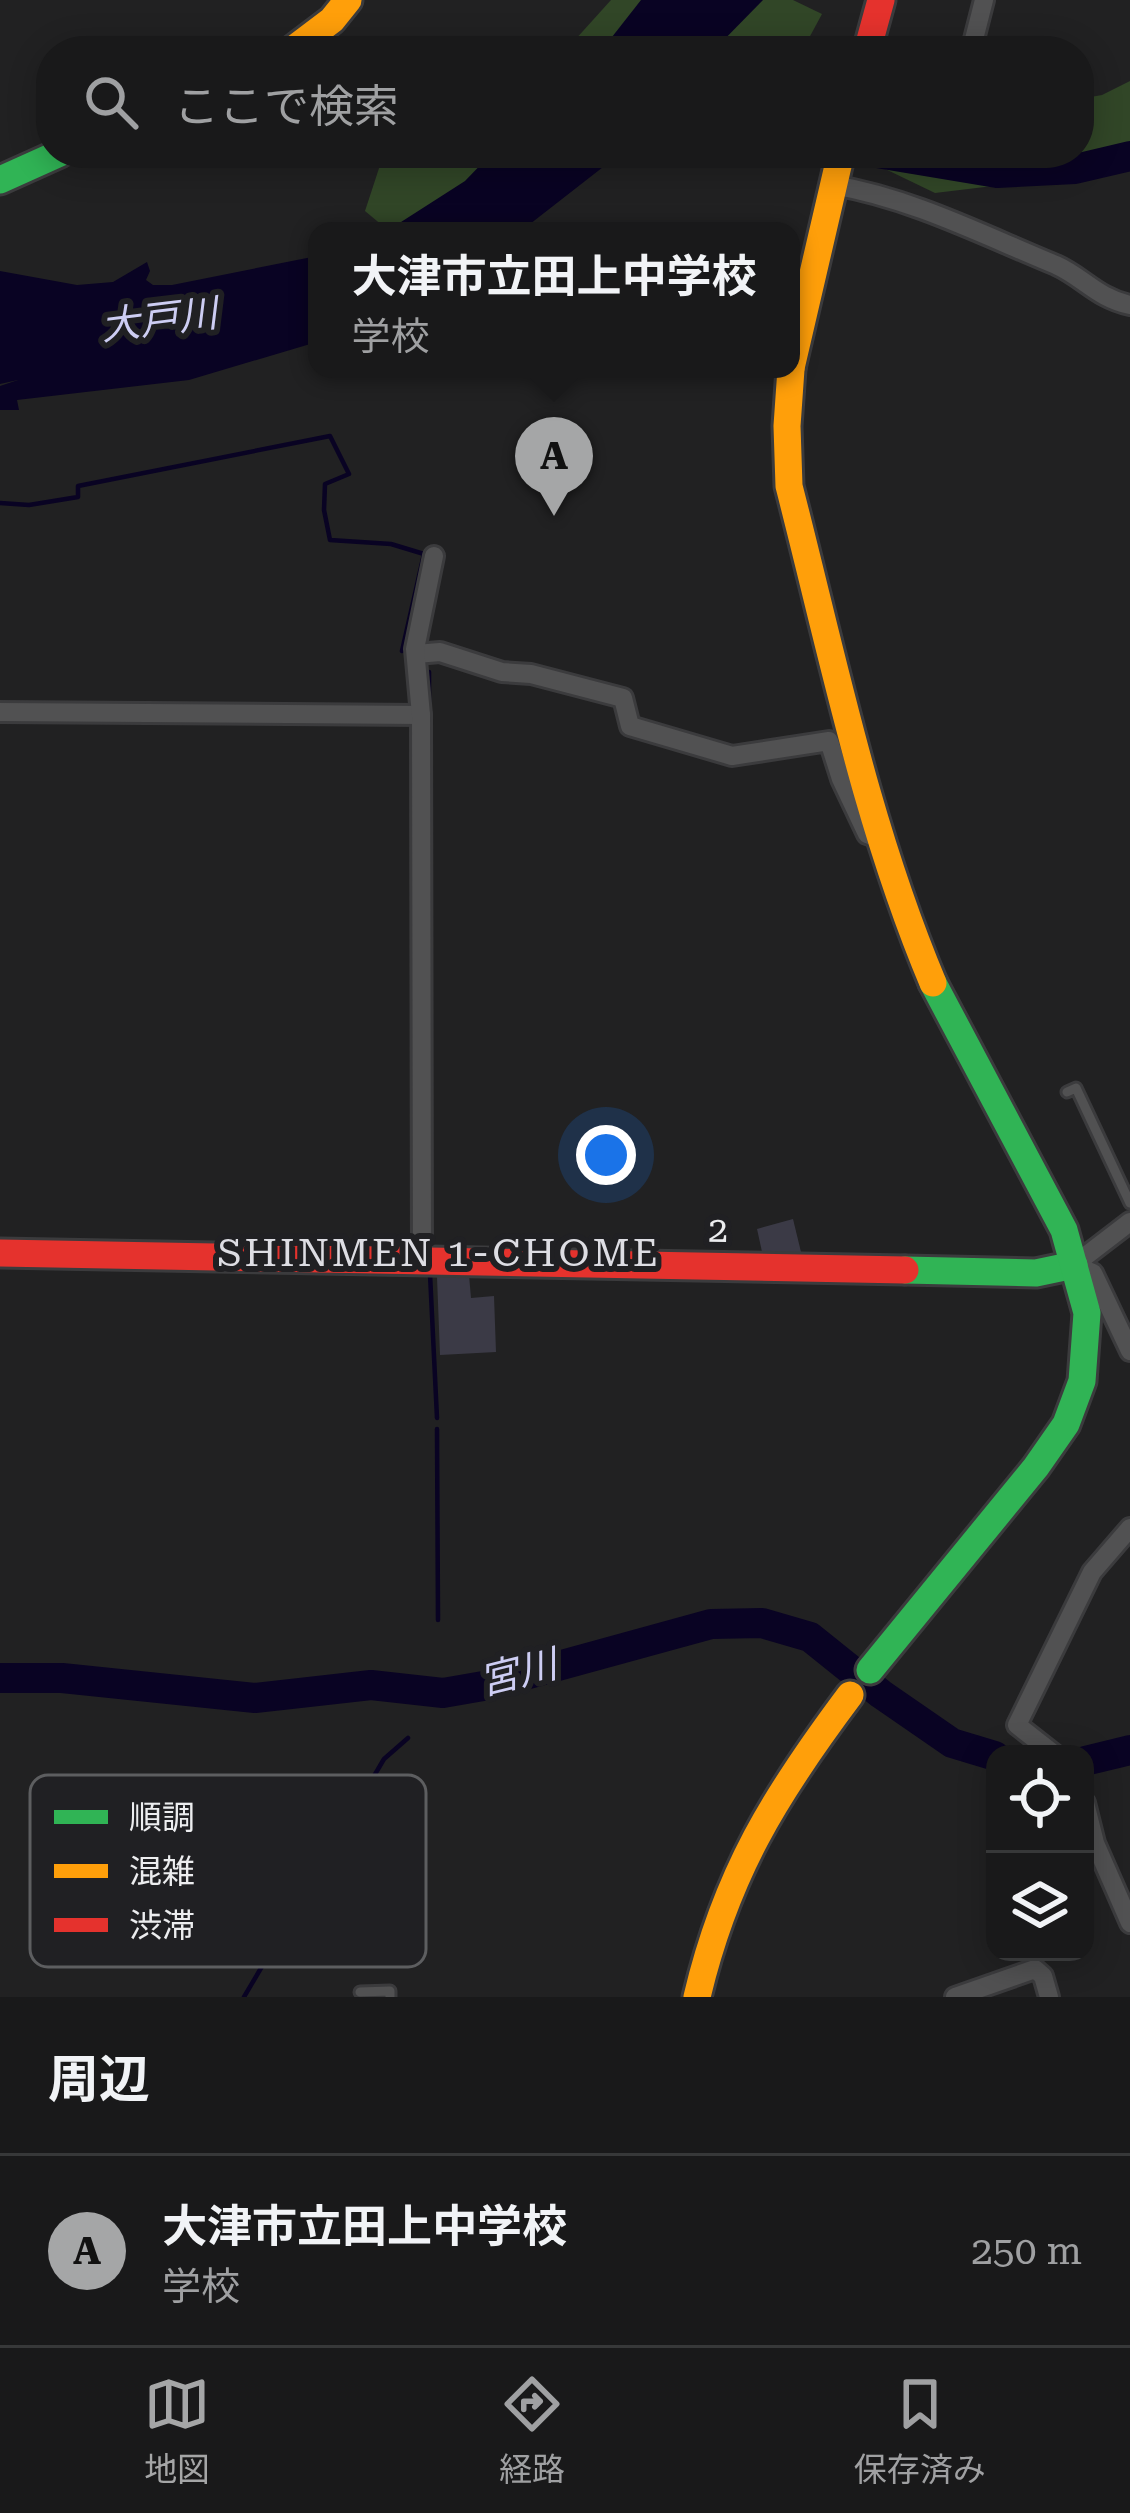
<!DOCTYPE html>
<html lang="ja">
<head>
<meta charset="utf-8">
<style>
	:root { --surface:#19191a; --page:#222223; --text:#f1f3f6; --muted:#9fa0a2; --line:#373839; --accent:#a5a6a7 }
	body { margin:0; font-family:"Roboto Serif","Noto Sans JP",serif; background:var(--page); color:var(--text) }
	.controls { position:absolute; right:36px; bottom:36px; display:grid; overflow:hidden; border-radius:24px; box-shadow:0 6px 30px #0003 }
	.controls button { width:108px; height:108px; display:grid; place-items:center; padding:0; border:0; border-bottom:3px solid var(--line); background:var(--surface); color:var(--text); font:60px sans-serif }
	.you { position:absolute; left:606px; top:1155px; width:42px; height:42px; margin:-30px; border:9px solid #fff; border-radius:50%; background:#1a73e8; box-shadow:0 0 0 18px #1a73e833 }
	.badge { display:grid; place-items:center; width:78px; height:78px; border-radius:50%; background:var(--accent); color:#111; font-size:39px; font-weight:700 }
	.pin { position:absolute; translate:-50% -99px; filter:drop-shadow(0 3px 6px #0008) }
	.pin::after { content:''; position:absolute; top:63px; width:42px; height:36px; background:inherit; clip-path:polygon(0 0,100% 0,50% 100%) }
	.popup { position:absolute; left:308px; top:222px; width:492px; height:156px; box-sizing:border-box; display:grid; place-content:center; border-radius:24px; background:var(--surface); filter:drop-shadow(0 3px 9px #0005); font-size:39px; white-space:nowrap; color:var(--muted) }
	.popup b { font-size:45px; color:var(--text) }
	.popup::after { content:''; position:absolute; left:50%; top:100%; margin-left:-24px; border:24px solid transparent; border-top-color:var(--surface) }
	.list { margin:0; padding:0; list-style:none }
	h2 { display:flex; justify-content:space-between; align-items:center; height:156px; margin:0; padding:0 48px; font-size:51px }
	h2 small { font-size:39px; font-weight:400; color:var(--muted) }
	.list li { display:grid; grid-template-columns:78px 1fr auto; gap:36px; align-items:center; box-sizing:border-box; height:192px; padding:0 48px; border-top:3px solid var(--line) }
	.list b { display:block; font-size:45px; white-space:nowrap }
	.list p { margin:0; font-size:39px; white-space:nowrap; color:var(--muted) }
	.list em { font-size:39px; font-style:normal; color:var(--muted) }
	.icon { flex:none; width:66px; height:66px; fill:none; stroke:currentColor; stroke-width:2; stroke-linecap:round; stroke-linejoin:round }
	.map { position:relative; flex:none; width:1130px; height:1997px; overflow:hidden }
	.search { position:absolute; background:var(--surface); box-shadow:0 6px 30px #0003; left:36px; right:36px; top:36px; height:132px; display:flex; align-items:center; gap:30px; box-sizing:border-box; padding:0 42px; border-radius:48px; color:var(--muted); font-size:45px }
	.sheet { height:348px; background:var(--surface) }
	nav { display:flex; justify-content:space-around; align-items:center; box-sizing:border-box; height:168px; border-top:3px solid var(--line); background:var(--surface); font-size:33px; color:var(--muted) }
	nav a { display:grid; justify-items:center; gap:6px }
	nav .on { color:var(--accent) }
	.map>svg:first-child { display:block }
</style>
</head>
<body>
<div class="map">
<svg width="1130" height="1997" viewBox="0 0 1130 1997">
	<rect width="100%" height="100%" fill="#212122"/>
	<g fill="#314627">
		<path d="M 611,0 L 646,0 L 606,51 L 565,51 Z"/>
		<path d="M 745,0 L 793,0 L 822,14 L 802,51 L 698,51 Z"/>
		<path d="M 1130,81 L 1130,155 L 1075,176 L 935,193 L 879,166 L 880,153 L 1079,153 L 1079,99 L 1102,95 Z"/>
		<path d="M 384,153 L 501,153 L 468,185 L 389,231 L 365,211 Z"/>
	</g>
	<g fill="#090323">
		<path d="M 641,0 L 763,0 L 713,51 L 601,51 Z"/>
		<path d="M 492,153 L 621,153 L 521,231 L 387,231 L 465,181 Z"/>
		<path d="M 317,256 L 317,342 L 189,380 L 17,400 L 19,410 L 0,410 L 0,386 L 18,380 L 0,384 L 0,271 L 77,285 L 113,282 L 147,262 L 150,271 L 146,280 L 153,285 L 172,285 Z"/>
	</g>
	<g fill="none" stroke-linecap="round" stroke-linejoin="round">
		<g stroke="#090323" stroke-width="4.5">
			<path d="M 0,503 L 29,505 L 78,497 L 78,486 L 330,436 L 349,474 L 325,484 L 324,510 L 330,540 L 391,544 L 424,554 L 402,651"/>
			<path d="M 429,672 L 429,706"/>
			<path d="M 430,1274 L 437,1418"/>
			<path d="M 437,1429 L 438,1620"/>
			<path d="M 244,1997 L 384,1759 L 408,1738"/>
		</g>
		<g stroke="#090323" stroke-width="30">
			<path d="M 877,153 L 997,173 L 1075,169 L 1130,156"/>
			<path d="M 0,1678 L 62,1678 L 255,1698 L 371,1685 L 443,1693 L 489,1685 L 711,1624 L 762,1623 L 810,1637 L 881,1694 L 952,1743 L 995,1756"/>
			<path d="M 1085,1761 L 1130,1750"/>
		</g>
	</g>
	<g fill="#3b3a46">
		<path d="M 793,1219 L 801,1252 L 764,1261 L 757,1229 Z"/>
		<path d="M 469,1275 L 471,1298 L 494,1296 L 496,1352 L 440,1355 L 437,1277 Z"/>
	</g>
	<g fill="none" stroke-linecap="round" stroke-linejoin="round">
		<g stroke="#3b3b3d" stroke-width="15">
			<g id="lane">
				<path d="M 1067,1092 L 1076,1088 L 1130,1203"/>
				<path d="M 360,1992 L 390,1991 L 390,1997"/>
			</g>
		</g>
		<g stroke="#3b3b3d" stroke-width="24">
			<g id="street">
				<path d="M 971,51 L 984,0"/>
				<path d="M 833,185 C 911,198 983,235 1056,265 C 1083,277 1097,298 1130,305"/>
				<path d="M 416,654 L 440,652 L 502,672 L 531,674 L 623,698 L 630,726 L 732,756 L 829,741 L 841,779 L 867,834 L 878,838"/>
				<path d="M 0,712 L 421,715"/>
				<path d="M 1130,1222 L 1074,1265 L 1093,1273 L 1130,1351"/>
				<path d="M 422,1259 L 421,715 L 415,649 L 434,556"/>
				<path d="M 1054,1754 L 1017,1725 L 1092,1572 L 1130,1528"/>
				<path d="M 1085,1803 L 1095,1843 L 1130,1923"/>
				<path d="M 955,1997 L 1035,1969 L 1043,1976 L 1049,1997"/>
			</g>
		</g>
		<g stroke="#3b3b3d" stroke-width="33">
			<g id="fast">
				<path d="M 0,180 L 60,153"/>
				<path d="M 905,1270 L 1036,1273 L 1074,1265"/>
				<path d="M 870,1670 L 1036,1467 L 1066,1424 L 1082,1381 L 1087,1313 L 1064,1230 L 933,983"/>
			</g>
		</g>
		<g stroke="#3b3b3d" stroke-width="33">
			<g id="slow">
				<path d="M 291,51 L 332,20 L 348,0"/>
				<path d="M 791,368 L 841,153"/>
				<path d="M 791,369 L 787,426 L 789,486 C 832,653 866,824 933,983"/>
				<path d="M 697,1997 C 726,1874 775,1795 850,1695"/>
			</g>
		</g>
		<g stroke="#3b3b3d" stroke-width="33">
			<g id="jam">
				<path d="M 867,51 L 881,0"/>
				<path d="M 0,1253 L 905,1270"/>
			</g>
		</g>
		<use href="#lane" stroke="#515152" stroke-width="9"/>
		<use href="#street" stroke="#515152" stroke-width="18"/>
		<use href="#fast" stroke="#30b455" stroke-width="27"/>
		<use href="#slow" stroke="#ff9f0a" stroke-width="27"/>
		<use href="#jam" stroke="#e5322d" stroke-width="27"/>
	</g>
	<g text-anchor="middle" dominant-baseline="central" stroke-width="12" stroke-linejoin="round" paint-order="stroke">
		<g font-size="36" fill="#ecedef" stroke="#202023">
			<text transform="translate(718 1230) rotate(1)">2</text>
		</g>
		<g font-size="39" font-style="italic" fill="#cdcdf3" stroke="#202023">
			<text transform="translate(159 320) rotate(-7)">大戸川</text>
			<text transform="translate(518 1673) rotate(-14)">宮川</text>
		</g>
		<g font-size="39" letter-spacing="3" fill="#dddde3" stroke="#202023">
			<text x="439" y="1253">SHINMEN 1-CHOME</text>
		</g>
	</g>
	<rect x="30" y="1775" width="396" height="192" rx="18" fill="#202023" stroke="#5d5e60" stroke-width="3"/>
	<rect x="54" y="1810" width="54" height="14" fill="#30b455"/>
	<rect x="54" y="1864" width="54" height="14" fill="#ff9f0a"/>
	<rect x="54" y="1918" width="54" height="14" fill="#e5322d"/>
	<g font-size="33" fill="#ecedef">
		<text x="129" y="1829">順調</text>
		<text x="129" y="1883">混雑</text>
		<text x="129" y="1937">渋滞</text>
	</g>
</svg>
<div class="controls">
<button><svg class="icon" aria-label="locate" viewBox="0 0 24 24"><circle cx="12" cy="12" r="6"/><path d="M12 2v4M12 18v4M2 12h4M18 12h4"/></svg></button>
<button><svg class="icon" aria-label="layers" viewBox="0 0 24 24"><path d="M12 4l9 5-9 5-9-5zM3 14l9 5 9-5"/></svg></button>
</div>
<div class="you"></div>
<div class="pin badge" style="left:554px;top:516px">A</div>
<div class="popup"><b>大津市立田上中学校</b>学校</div>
<div class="search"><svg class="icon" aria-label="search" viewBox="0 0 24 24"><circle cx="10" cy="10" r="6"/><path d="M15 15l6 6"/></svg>ここで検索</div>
</div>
<section class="sheet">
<h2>周辺<small></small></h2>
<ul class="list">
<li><span class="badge">A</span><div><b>大津市立田上中学校</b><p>学校</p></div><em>250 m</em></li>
</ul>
</section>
<nav>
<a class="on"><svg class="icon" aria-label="map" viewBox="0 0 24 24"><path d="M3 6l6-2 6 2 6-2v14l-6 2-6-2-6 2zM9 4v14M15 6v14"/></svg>地図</a>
<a><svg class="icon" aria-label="directions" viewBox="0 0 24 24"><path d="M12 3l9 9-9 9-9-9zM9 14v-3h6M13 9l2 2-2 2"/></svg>経路</a>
<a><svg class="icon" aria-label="saved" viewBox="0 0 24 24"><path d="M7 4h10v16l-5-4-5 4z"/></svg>保存済み</a>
</nav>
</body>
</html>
